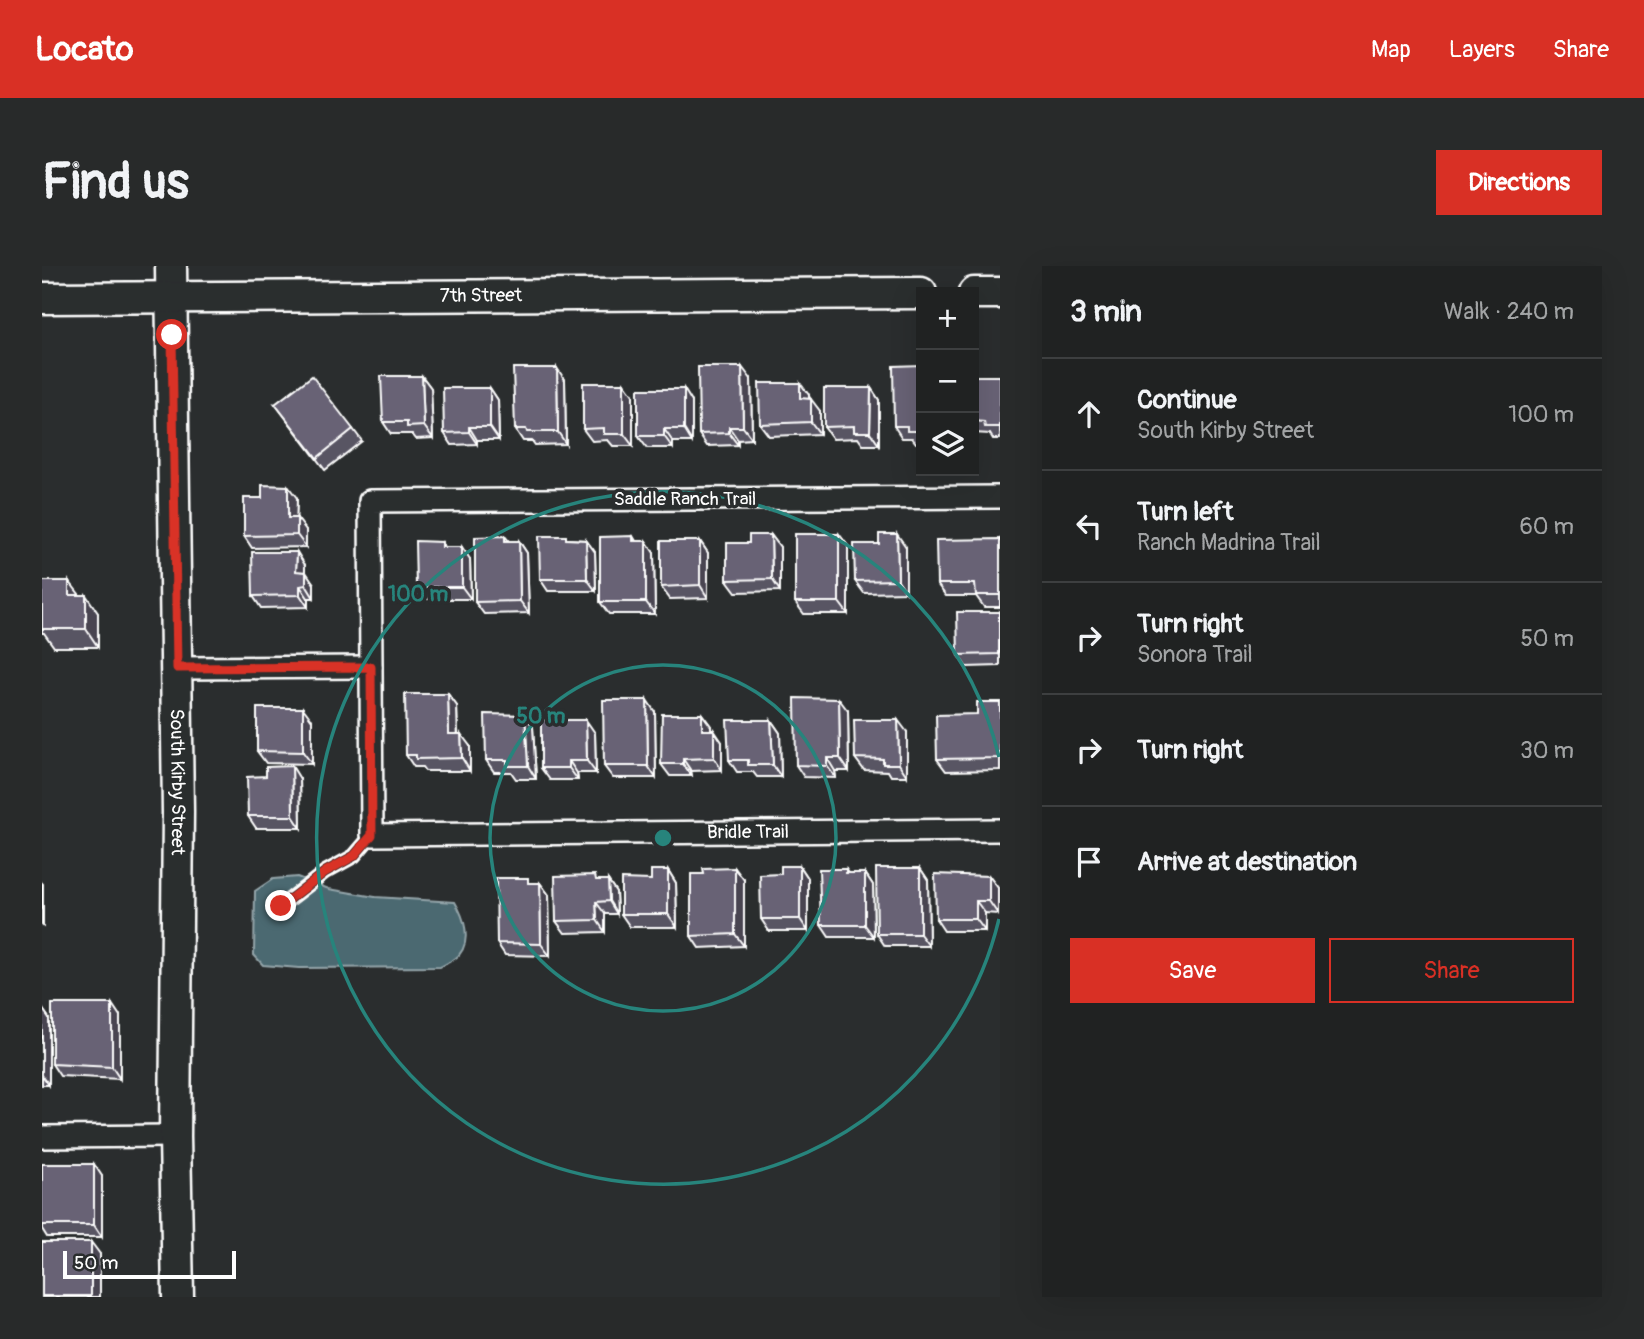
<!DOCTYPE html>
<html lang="en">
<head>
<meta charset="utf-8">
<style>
	:root { --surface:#202222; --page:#282a2a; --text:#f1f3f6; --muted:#a2a4a5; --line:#3d3f40; --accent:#d93025 }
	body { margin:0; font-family:Pangolin,sans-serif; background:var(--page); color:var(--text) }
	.controls { position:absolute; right:21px; top:21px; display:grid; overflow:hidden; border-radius:0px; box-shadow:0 7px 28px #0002 }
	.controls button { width:63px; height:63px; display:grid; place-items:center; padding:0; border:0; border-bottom:2px solid var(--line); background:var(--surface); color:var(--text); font:35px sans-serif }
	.scale { position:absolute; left:21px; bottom:18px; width:173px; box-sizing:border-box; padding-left:7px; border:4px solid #fff; border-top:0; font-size:19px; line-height:24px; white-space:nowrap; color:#fff; -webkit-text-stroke:5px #2a2d2e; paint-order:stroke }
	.stop { position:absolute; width:21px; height:21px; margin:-16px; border:5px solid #d93025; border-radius:50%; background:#fff }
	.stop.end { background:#d93025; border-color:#fff; box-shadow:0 2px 7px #0008 }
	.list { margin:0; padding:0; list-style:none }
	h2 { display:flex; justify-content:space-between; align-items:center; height:91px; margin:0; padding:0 28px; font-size:30px }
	h2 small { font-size:23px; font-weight:400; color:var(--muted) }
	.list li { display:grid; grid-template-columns:46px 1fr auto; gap:21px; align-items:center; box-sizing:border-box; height:112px; padding:0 28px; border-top:2px solid var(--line) }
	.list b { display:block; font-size:26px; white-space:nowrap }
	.list p { margin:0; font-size:23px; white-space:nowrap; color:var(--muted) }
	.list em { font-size:23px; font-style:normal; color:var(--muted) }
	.actions { display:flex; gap:14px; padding:21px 28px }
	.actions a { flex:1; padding:16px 0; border:2px solid var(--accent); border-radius:0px; text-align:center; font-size:24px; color:var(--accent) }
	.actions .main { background:var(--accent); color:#fff }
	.icon { flex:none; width:38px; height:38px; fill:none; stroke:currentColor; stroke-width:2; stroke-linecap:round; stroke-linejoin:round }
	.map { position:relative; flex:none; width:958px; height:1031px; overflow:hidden; border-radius:0px }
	header { display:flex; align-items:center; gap:42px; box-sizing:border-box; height:98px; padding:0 35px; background:var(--accent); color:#fff }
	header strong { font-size:33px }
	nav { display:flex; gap:38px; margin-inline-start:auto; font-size:24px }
	.intro { display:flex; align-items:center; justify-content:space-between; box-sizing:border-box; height:168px; padding:0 42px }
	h1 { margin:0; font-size:49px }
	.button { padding:18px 32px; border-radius:0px; background:var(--accent); color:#fff; font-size:24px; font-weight:700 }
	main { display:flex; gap:42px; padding:0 42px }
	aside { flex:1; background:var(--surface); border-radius:0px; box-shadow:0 7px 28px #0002 }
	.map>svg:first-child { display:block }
</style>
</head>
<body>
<header>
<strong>Locato</strong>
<nav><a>Map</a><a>Layers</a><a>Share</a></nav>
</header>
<div class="intro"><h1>Find us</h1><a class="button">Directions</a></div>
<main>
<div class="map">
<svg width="958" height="1031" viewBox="0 0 958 1031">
	<rect width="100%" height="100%" fill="#2a2d2e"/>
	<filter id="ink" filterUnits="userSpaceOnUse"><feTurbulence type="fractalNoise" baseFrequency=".0143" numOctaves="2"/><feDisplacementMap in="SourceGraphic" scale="14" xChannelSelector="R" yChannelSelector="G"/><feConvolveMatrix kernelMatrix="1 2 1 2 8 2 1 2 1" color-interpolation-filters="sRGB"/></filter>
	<g filter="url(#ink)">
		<path fill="#4c6971" stroke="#94a5aa" stroke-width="2" d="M 255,611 L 287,623 L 333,631 L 413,636 C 422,651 430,674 417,689 C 413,694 403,698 398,701 L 257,702 L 221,699 L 212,689 L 213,625 L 231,613 Z"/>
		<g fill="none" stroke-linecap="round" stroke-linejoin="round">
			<g stroke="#fff" stroke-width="16">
				<path id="lane" d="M 239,640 L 283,606 L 312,590 L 330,569"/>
			</g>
			<g stroke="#fff" stroke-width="26">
				<g id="street">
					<path id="s1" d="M 958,231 L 328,235 L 330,569 L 958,564"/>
					<path d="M 135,402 L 329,401"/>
					<path d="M 0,871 L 133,870"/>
				</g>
			</g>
			<g stroke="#fff" stroke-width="35">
				<g id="secondary">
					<path id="s2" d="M 129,0 L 136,546 L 133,870 L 136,1031"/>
					<path d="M 932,27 L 958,27"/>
					<path id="s3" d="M 0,32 L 879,27"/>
				</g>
			</g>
			<use href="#lane" stroke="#2a2d2e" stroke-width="10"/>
			<use href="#street" stroke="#2a2d2e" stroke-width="21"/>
			<use href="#secondary" stroke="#2a2d2e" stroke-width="30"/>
		</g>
		<g fill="#595464" stroke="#fff" stroke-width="2">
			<path d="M 879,99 L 879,177 L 874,177 L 870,172 L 860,172 L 852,160 Z"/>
			<path d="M 380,110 L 389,122 L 391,172 L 374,173 L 370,168 L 349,168 L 341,156 Z"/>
			<path d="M 932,110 L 958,110 L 958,173 L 951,173 L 948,168 L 932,167 Z"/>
			<path d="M 709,113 L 710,173 L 696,174 L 696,179 L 665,180 L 657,168 Z"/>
			<path d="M 523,114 L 524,178 L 493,179 L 490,175 L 481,175 L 473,163 Z"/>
			<path d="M 448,122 L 456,134 L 457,174 L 435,174 L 435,178 L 410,179 L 402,167 Z"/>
			<path d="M 829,122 L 837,134 L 837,179 L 821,179 L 816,172 L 791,173 L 782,161 Z"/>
			<path d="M 591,129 L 591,180 L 571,180 L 566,174 L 550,175 L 541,163 Z"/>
			<path d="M 767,129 L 767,133 L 778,145 L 778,168 L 727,170 L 718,158 Z"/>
			<path d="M 650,136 L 650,176 L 631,176 L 631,182 L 605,182 L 596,170 Z"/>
			<path d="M 233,138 L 311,163 L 320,175 L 283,204 Z"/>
			<path d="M 255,232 L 254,252 L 264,264 L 264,281 L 210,282 L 202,270 Z"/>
			<path d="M 797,268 L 806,280 L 806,348 L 762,348 L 753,336 Z"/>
			<path d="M 729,269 L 738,281 L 738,325 L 694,326 L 685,314 L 707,277 Z"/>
			<path d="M 463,270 L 467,275 L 477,275 L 485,287 L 487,347 L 442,348 L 433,336 Z"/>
			<path d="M 591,270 L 594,275 L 604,275 L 612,287 L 613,348 L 567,348 L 558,336 Z"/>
			<path d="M 526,273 L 544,274 L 553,286 L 554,325 L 506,325 L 498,313 Z"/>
			<path d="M 958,273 L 958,341 L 942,341 L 934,330 L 904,330 L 895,318 Z"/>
			<path d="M 658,275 L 666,287 L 666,332 L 628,333 L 619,321 Z"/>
			<path d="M 400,276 L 403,281 L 428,293 L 429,333 L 382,333 L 374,321 Z"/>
			<path d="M 864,281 L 864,326 L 822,327 L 813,315 Z"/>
			<path d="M 263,299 L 263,306 L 272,318 L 272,332 L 266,332 L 266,341 L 219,342 L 211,330 Z"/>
			<path d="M 0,315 L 37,329 L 56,347 L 56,381 L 12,381 L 2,367 L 0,367 Z"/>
			<path d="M 957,346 L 958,347 L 958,400 L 924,401 L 916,389 Z"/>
			<path d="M 406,428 L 415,440 L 416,468 L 428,480 L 428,505 L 383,505 L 380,501 L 372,501 L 364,489 Z"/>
			<path d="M 958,437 L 958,504 L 904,505 L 895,493 L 935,448 Z"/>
			<path d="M 806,445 L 807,505 L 793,505 L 794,512 L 762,511 L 754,499 Z"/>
			<path d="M 613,446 L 614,512 L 571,512 L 562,500 Z"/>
			<path d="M 660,448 L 669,460 L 669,464 L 680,476 L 680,504 L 649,505 L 650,510 L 628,510 L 619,498 Z"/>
			<path d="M 483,449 L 491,461 L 494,513 L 474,513 L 469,506 L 452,506 L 444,494 Z"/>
			<path d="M 270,454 L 270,498 L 224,497 L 215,485 Z"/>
			<path d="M 729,454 L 738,467 L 739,511 L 715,511 L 711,506 L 695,506 L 687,494 Z"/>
			<path d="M 865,466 L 865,510 L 849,510 L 846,505 L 822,504 L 813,492 Z"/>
			<path d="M 553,467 L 554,507 L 535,507 L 536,514 L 508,514 L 499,502 Z"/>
			<path d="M 258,513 L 259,562 L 214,562 L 206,550 Z"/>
			<path d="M 758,600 L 766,612 L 766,665 L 727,665 L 719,653 L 739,608 Z"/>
			<path d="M 878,602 L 886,614 L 887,680 L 843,680 L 835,668 Z"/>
			<path d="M 804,603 L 807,607 L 823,607 L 831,619 L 832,671 L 787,671 L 779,659 Z"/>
			<path d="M 626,604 L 634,617 L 635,661 L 588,661 L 579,648 Z"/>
			<path d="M 947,610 L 956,622 L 956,648 L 943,647 L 943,665 L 902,665 L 894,653 Z"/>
			<path d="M 556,614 L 566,614 L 574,626 L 575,648 L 563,648 L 563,666 L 523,667 L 514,655 Z"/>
			<path d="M 702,614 L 702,680 L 657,682 L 649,670 Z"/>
			<path d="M 489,617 L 498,617 L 507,629 L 508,690 L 463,689 L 455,677 Z"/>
			<path d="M 0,742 L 7,752 L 7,819 L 0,819 Z"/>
			<path d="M 78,750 L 78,813 L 18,810 L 10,798 Z"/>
			<path d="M 0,898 L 60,910 L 60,971 L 5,971 L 0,963 Z"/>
			<path d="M 0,976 L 58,988 L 58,1031 L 0,1031 Z"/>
		</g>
		<g fill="#484551" stroke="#fff" stroke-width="2">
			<path d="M 700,101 L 709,113 L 710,173 L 701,161 Z"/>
			<path d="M 515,102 L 523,114 L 524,178 L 516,166 Z"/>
			<path d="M 380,110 L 389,122 L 391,172 L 382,160 Z"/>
			<path d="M 582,117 L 591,129 L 591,180 L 582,168 Z"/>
			<path d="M 758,117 L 767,129 L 767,144 L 758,132 Z"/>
			<path d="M 448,122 L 456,134 L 457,174 L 448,161 Z"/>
			<path d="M 829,122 L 837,134 L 837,179 L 828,166 Z"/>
			<path d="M 642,123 L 650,136 L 650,176 L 642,163 Z"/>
			<path d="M 769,133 L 778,145 L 778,168 L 769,156 Z"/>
			<path d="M 427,161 L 435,174 L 435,178 L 427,166 Z"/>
			<path d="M 687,161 L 696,174 L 696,179 L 687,167 Z"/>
			<path d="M 622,163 L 631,176 L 631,182 L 622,170 Z"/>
			<path d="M 246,220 L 255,232 L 254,264 L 246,252 Z"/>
			<path d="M 255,252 L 264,264 L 264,281 L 255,269 Z"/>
			<path d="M 797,268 L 806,280 L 806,348 L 797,336 Z"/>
			<path d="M 855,268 L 864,281 L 864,326 L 856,314 Z"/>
			<path d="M 729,269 L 738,281 L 738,325 L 730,313 Z"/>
			<path d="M 544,274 L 553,286 L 554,325 L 545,313 Z"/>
			<path d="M 477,275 L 485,287 L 487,347 L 478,335 Z"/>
			<path d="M 604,275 L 612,287 L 613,348 L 604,336 Z"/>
			<path d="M 658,275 L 666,287 L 666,332 L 658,319 Z"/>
			<path d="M 420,281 L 428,293 L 429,333 L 420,321 Z"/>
			<path d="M 255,286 L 263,299 L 263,317 L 254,305 Z"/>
			<path d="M 264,306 L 272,318 L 272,332 L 264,319 Z"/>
			<path d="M 27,315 L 40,332 L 27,329 Z"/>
			<path d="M 258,320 L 266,332 L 266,341 L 258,329 Z"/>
			<path d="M 44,329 L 56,347 L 56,381 L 44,363 Z"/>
			<path d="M 957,346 L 958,347 L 958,390 L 957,388 Z"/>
			<path d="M 406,428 L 415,440 L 416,480 L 407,468 Z"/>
			<path d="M 797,433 L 806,445 L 807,505 L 798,492 Z"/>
			<path d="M 605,434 L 613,446 L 614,512 L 606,500 Z"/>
			<path d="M 261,442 L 270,454 L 270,498 L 261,486 Z"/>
			<path d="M 660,448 L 669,460 L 669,476 L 660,464 Z"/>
			<path d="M 483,449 L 491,461 L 494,513 L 486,500 Z"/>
			<path d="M 544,454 L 553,467 L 554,507 L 545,495 Z"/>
			<path d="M 729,454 L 738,467 L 739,511 L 731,499 Z"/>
			<path d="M 856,454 L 865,466 L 865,510 L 857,498 Z"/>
			<path d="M 672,464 L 680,476 L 680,504 L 672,492 Z"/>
			<path d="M 419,468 L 428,480 L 428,505 L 420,492 Z"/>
			<path d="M 785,492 L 793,505 L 794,512 L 785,500 Z"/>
			<path d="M 641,493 L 649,505 L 650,510 L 641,498 Z"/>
			<path d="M 527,495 L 535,507 L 536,514 L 527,502 Z"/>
			<path d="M 250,500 L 258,513 L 259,562 L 251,550 Z"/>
			<path d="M 758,600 L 766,612 L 766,665 L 758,653 Z"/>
			<path d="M 693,602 L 702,614 L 702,680 L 693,668 Z"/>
			<path d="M 878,602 L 886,614 L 887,680 L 878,668 Z"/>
			<path d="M 626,604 L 634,617 L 635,661 L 626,648 Z"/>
			<path d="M 823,607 L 831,619 L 832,671 L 823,659 Z"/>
			<path d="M 947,610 L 956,622 L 956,648 L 947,635 Z"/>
			<path d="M 566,614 L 574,626 L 575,648 L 567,635 Z"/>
			<path d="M 0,617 L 1,618 L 1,659 L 0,658 Z"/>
			<path d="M 498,617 L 507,629 L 508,690 L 499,678 Z"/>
			<path d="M 934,635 L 943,647 L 943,665 L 934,653 Z"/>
			<path d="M 554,636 L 563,648 L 563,666 L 555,654 Z"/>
			<path d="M 70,738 L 78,750 L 78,813 L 70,801 Z"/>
			<path d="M 0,742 L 7,752 L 7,819 L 0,809 Z"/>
			<path d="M 52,898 L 60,910 L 60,971 L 52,959 Z"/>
			<path d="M 49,976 L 58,988 L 58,1031 L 50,1031 L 49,1030 Z"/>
		</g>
		<g fill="#676274" stroke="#fff" stroke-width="2">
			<path d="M 879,99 L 879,165 L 865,165 L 865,160 L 852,160 L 851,100 Z"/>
			<path d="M 656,101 L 700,101 L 701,161 L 687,161 L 687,167 L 657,168 Z"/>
			<path d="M 471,102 L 515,102 L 516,166 L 485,166 L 484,163 L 473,163 Z"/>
			<path d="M 270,110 L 311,163 L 275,192 L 233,138 Z"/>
			<path d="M 339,110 L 380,110 L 382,160 L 365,161 L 365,156 L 341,156 Z"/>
			<path d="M 932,110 L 958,110 L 958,161 L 943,161 L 942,156 L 932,155 Z"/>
			<path d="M 541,117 L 582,117 L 582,168 L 562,168 L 562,162 L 541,163 Z"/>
			<path d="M 717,117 L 758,117 L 758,132 L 769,133 L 769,156 L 718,158 Z"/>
			<path d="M 401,122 L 448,122 L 448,161 L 427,161 L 427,166 L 402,167 Z"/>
			<path d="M 782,122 L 829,122 L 828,166 L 812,166 L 812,160 L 782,161 Z"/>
			<path d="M 596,123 L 642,123 L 642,163 L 622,163 L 622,170 L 596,170 Z"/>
			<path d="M 220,219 L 246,220 L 246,252 L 255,252 L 255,269 L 202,270 L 202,232 L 220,232 Z"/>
			<rect x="753" y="268" width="44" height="68"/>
			<path d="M 837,268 L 855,268 L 856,314 L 813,315 L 812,278 L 837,278 Z"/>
			<path d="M 707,269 L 729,269 L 730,313 L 685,314 L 685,277 L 707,277 Z"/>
			<path d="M 463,270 L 463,275 L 477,275 L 478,335 L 433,336 L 433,271 Z"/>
			<path d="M 497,270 L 524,270 L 524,273 L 544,274 L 545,313 L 498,313 Z"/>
			<path d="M 591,270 L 591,275 L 604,275 L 604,336 L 558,336 L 558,271 Z"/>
			<path d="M 958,273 L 958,329 L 934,329 L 933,318 L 895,318 L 894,274 Z"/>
			<path d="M 373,275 L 400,276 L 400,281 L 420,281 L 420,321 L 374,321 Z"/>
			<path d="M 619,275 L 658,275 L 658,319 L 619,321 Z"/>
			<path d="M 210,286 L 255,286 L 254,305 L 264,306 L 264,319 L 258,320 L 258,329 L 211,330 Z"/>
			<path d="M 0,315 L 27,315 L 27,329 L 44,329 L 44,363 L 0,363 Z"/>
			<path d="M 915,346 L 957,346 L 957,388 L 916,389 Z"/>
			<path d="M 363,428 L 406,428 L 407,468 L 419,468 L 420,492 L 374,493 L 374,489 L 364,489 Z"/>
			<path d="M 753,432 L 797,433 L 798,492 L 785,492 L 785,500 L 754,499 Z"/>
			<path d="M 561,434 L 605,434 L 606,500 L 562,500 Z"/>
			<path d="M 935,436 L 958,436 L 958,492 L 895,493 L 894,449 L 935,448 Z"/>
			<path d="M 215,442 L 261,442 L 261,486 L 215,485 Z"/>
			<path d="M 443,448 L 483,449 L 486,500 L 465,500 L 465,494 L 444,494 Z"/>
			<path d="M 620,448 L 660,448 L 660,464 L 672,464 L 672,492 L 641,493 L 641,498 L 619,498 Z"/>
			<path d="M 499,454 L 544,454 L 545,495 L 527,495 L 527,502 L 499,502 Z"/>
			<path d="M 685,454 L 729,454 L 731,499 L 706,499 L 706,494 L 687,494 Z"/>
			<path d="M 812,454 L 856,454 L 857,498 L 841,498 L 841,493 L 813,492 Z"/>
			<path d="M 250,500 L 251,550 L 206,550 L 205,511 L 224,510 L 224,501 Z"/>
			<path d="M 739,600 L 758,600 L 758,653 L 719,653 L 718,609 L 739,608 Z"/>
			<path d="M 693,602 L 693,668 L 649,670 L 649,608 L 662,608 L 661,603 Z"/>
			<path d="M 834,602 L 878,602 L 878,668 L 835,668 Z"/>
			<path d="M 777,603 L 804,603 L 804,607 L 823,607 L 823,659 L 779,659 Z"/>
			<path d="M 609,604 L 626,604 L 626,648 L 579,648 L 579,613 L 609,614 Z"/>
			<path d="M 893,608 L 947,610 L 947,635 L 934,635 L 934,653 L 894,653 Z"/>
			<path d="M 553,609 L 554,614 L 566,614 L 567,635 L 554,636 L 555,654 L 514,655 L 513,610 Z"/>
			<path d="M 454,612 L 486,612 L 486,617 L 498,617 L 499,678 L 455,677 Z"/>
			<path d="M 10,738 L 70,738 L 70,801 L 10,798 Z"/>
			<rect x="0" y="898" width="52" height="61"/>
			<rect x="0" y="976" width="49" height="54"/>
		</g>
	</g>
	<g fill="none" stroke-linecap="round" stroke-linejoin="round" filter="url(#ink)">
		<path stroke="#d93025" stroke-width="9" d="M 130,69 L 135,402 L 329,401 L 330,569 L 312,590 L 283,606 L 239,640"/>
	</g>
	<g fill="none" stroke="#27847c" stroke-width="3.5">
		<circle cx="621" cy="572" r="173"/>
		<path d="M957 653A346 346 0 1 1 957 491"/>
	</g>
	<g text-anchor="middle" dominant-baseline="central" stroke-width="7" stroke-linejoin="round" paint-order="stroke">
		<g font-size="19" fill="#fff" stroke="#2a2d2e">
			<text stroke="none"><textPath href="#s3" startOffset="439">7th Street</textPath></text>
			<text x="643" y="233">Saddle Ranch Trail</text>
			<text stroke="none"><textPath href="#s2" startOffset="516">South Kirby Street</textPath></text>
			<text stroke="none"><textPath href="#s1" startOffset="1340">Bridle Trail</textPath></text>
		</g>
	</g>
	<circle cx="621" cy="572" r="10" fill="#27847c" stroke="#2a2d2e" stroke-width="3.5"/>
	<g font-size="21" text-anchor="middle" font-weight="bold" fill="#27847c" stroke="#2a2d2e" stroke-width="7" stroke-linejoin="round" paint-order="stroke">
		<text x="376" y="335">100 m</text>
		<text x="499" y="457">50 m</text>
	</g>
</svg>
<div class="controls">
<button>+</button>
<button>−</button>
<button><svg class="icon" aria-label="layers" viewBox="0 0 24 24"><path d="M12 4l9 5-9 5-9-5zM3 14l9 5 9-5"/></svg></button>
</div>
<div class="scale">50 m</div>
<div class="stop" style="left:130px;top:69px"></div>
<div class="stop end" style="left:239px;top:640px"></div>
</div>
<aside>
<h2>3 min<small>Walk · 240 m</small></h2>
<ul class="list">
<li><svg class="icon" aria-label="ahead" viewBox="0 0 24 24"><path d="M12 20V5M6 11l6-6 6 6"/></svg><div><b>Continue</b><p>South Kirby Street</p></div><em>100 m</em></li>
<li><svg class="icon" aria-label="left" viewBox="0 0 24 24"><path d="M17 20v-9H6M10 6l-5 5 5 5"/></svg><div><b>Turn left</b><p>Ranch Madrina Trail</p></div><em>60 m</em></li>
<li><svg class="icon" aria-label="right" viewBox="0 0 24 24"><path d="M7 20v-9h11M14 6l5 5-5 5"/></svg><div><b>Turn right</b><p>Sonora Trail</p></div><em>50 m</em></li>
<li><svg class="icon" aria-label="right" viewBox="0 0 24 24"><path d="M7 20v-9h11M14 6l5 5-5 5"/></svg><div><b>Turn right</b></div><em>30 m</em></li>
<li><svg class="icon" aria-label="arrive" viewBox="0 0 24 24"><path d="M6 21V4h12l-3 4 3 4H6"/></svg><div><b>Arrive at destination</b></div></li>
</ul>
<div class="actions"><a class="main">Save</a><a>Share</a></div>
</aside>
</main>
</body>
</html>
